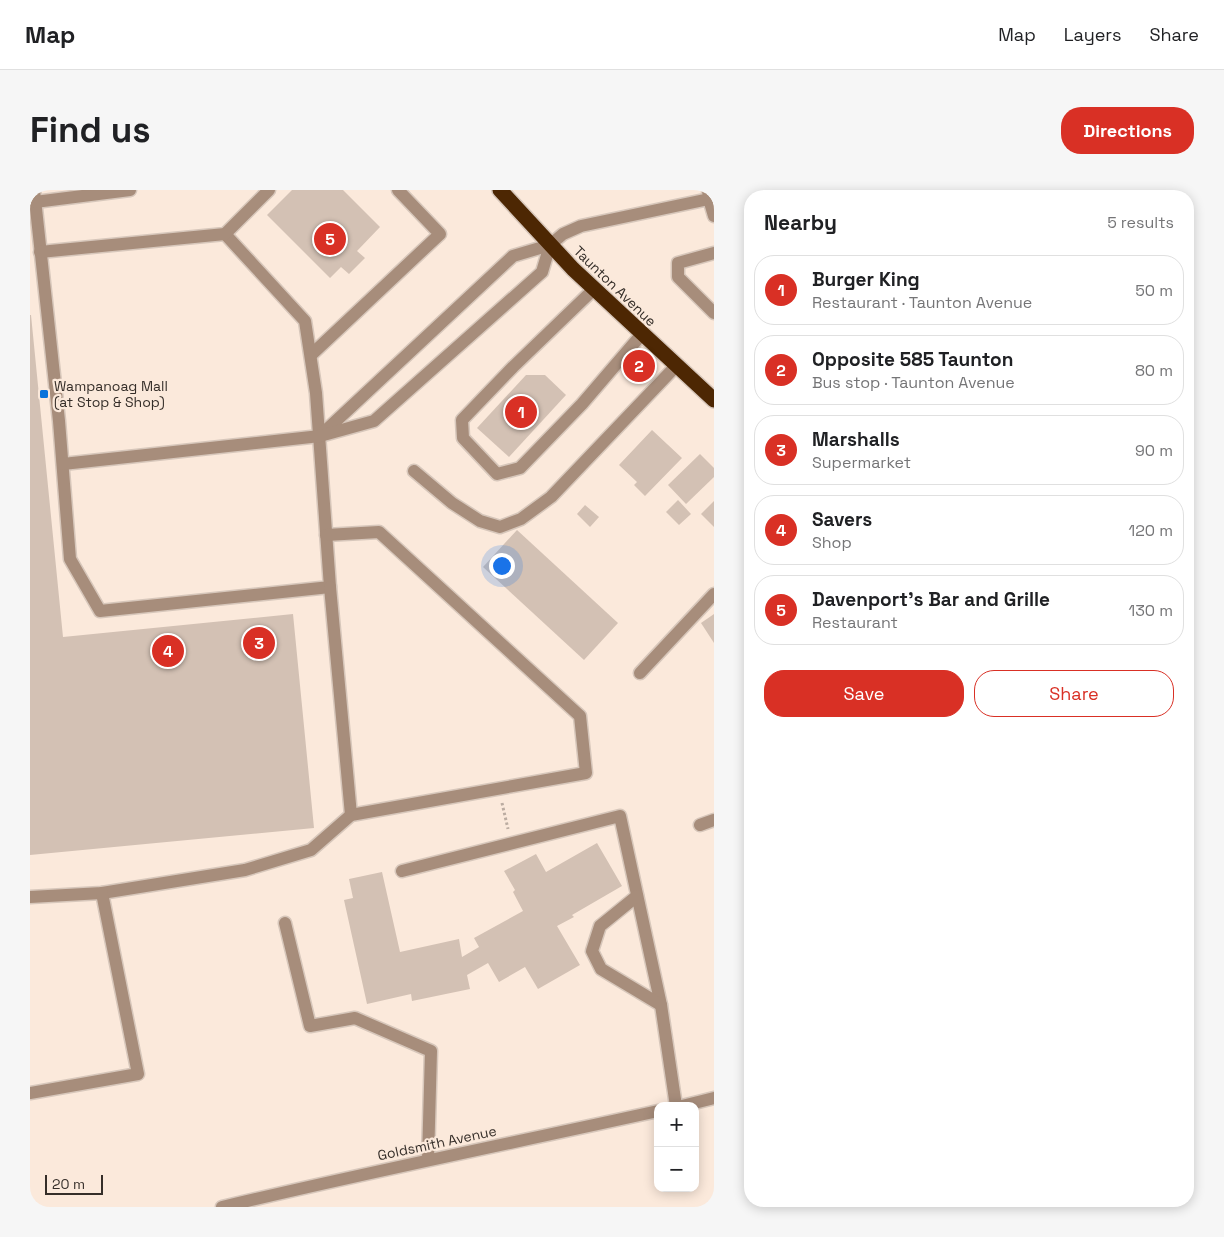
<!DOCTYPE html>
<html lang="en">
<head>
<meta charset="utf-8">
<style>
	:root { --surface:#fff; --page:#f6f6f6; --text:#202124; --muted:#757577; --line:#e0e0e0; --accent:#d93025 }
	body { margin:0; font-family:"Space Grotesk",sans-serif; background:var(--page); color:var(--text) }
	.controls { position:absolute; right:15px; bottom:15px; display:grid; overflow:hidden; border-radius:10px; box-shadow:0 2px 12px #0003 }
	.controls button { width:45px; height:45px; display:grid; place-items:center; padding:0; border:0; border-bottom:1px solid var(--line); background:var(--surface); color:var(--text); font:25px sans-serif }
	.scale { position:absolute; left:15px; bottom:12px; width:58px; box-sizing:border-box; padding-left:5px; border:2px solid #352e29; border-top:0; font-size:14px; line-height:18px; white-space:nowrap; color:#352e29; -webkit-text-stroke:4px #fbe9db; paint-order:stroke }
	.you { position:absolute; left:471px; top:375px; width:18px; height:18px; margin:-12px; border:4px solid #fff; border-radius:50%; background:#1a73e8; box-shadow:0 0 0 8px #1a73e833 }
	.badge { display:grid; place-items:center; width:32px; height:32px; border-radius:50%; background:var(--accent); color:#fff; font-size:16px; font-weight:700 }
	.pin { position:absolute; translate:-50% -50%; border:2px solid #fff; box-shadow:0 1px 5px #0006 }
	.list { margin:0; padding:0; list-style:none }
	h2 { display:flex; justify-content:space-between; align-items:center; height:65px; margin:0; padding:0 20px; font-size:21px }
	h2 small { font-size:16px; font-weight:400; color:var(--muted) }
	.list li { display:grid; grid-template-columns:32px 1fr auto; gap:15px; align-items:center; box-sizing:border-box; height:70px; margin:0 10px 10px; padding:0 10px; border:1px solid var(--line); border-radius:20px }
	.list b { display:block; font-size:19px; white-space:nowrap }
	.list p { margin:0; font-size:16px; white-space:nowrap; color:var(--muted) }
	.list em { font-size:16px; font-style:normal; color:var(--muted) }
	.actions { display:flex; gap:10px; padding:15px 20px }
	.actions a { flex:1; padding:11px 0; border:1px solid var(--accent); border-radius:20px; text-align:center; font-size:18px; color:var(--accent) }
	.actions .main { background:var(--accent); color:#fff }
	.map { position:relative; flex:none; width:684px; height:1017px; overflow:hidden; border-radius:20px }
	header { display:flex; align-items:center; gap:30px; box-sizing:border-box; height:70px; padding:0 25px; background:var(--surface); border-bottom:1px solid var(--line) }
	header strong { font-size:24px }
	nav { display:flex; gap:28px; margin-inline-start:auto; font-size:18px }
	.intro { display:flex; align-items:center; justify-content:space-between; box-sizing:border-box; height:120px; padding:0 30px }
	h1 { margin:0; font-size:35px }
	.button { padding:12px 22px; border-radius:20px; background:var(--accent); color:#fff; font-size:18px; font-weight:700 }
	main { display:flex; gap:30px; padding:0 30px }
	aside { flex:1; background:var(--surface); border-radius:20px; box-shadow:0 2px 12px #0003 }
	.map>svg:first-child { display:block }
</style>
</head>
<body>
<header>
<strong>Map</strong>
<nav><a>Map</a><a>Layers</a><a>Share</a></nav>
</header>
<div class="intro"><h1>Find us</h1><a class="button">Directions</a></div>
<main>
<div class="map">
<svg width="684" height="1017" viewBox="0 0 684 1017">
	<rect width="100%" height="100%" fill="#fbe9db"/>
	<g fill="#d3c1b4">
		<path d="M 262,0 L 313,0 L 350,37 L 327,61 L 335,68 L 319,84 L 311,77 L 300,88 L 237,25 Z"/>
		<path d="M 0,125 L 1,125 L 33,447 L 263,424 L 284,638 L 0,665 Z"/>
		<path d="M 496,185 L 515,185 L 536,205 L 479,267 L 447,238 Z"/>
		<path d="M 622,240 L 652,268 L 615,306 L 604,295 L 607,292 L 589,275 Z"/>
		<path d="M 670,264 L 684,278 L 684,287 L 656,314 L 638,295 Z"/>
		<path d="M 648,310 L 661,324 L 649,335 L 636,322 Z"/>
		<path d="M 684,311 L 684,337 L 671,324 Z"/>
		<path d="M 555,315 L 569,327 L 560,337 L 547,324 Z"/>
		<path d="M 487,340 L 588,433 L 554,470 L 453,377 Z"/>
		<path d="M 684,424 L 684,453 L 671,433 Z"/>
		<path d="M 567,653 L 592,696 L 542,725 L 544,727 L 527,736 L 550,775 L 508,799 L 495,777 L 469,792 L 458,773 L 437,785 L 440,799 L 382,811 L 381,804 L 337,814 L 314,710 L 323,708 L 319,689 L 352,682 L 370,762 L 429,749 L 432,767 L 449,757 L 444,748 L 493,721 L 483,702 L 485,700 L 474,681 L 506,664 L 516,682 Z"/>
	</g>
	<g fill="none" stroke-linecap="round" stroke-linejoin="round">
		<g stroke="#d7c7bb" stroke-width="15">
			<g id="minor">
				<path d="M 4,0 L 29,231 L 40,369 L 70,421 L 300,397 L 286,203 L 275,131 L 195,44"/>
				<path d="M 679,9 L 684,26"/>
				<path d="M 5,12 L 100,0"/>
				<path d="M 10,62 L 195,44 L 239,0"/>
				<path d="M 684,63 L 648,73 L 648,87 L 684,123"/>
				<path d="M 564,99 L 483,177 L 432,230 L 433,248 L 467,284 L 490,278 L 552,214 L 612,144"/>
				<path d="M 281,165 L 410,44 L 368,0"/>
				<path d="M 292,244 L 483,66 L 520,55 L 533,44 L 551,36 L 679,9 L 678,0"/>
				<path d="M 33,274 L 290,246 L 344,231 L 512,82 L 520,55"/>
				<path d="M 384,281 L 422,313 L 450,331 L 470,337 L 491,329 L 521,307 L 646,176"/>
				<path d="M 300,397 L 321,625"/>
				<path d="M 610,483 L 684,404"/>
				<path d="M 670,635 L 684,630"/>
				<path d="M 372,681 L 590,626 L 631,815 L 646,916"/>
				<path d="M 607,706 L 570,736 L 562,761 L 571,779 L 631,815"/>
				<path d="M 0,707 L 72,703 L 215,680 L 281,660 L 321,625 L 556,583 L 550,526 L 349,342 L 296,345"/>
				<path d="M 255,733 L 280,836 L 325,828 L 401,861 L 398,969"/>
				<path d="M 0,903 L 108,884 L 72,703"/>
				<path d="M 652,916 L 684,908"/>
				<path d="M 192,1017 C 337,982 483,953 628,921"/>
			</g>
		</g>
		<g stroke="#d7c7bb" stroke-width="18">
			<path id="highway" d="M 470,0 L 543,79 L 684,210"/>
		</g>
		<path stroke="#bbaca1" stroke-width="3" stroke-dasharray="2.5 2.5" stroke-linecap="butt" d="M 472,613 L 478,639"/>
		<use href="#minor" stroke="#a78d7b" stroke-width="12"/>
		<use href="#highway" stroke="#4d2703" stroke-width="15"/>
	</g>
	<rect fill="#0973db" stroke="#fbe9db" stroke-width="2" x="9" y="199" width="10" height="10" rx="2.5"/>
	<g text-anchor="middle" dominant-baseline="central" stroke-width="4.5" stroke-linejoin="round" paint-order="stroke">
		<g font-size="14" fill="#352e29" stroke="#fbe9db">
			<text transform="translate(585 96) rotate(44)">Taunton Avenue</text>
			<text transform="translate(407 953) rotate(-12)">Goldsmith Avenue</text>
		</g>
		<g font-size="14" fill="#352e29" stroke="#fbe9db" text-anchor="start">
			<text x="24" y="196">Wampanoag Mall<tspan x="24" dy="16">(at Stop &amp; Shop)</tspan></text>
		</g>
	</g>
</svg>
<div class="controls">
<button>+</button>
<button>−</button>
</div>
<div class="scale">20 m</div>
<div class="you"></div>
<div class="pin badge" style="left:491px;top:222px">1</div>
<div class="pin badge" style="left:609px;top:176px">2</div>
<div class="pin badge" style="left:229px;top:453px">3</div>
<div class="pin badge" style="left:138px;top:461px">4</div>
<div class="pin badge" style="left:300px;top:49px">5</div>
</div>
<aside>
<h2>Nearby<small>5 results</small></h2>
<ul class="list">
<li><span class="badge">1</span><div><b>Burger King</b><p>Restaurant · Taunton Avenue</p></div><em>50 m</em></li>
<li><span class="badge">2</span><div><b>Opposite 585 Taunton</b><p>Bus stop · Taunton Avenue</p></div><em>80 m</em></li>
<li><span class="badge">3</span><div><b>Marshalls</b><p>Supermarket</p></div><em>90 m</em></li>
<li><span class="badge">4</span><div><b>Savers</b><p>Shop</p></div><em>120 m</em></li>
<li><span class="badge">5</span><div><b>Davenport's Bar and Grille</b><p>Restaurant</p></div><em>130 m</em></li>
</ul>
<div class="actions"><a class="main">Save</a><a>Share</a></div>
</aside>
</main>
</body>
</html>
